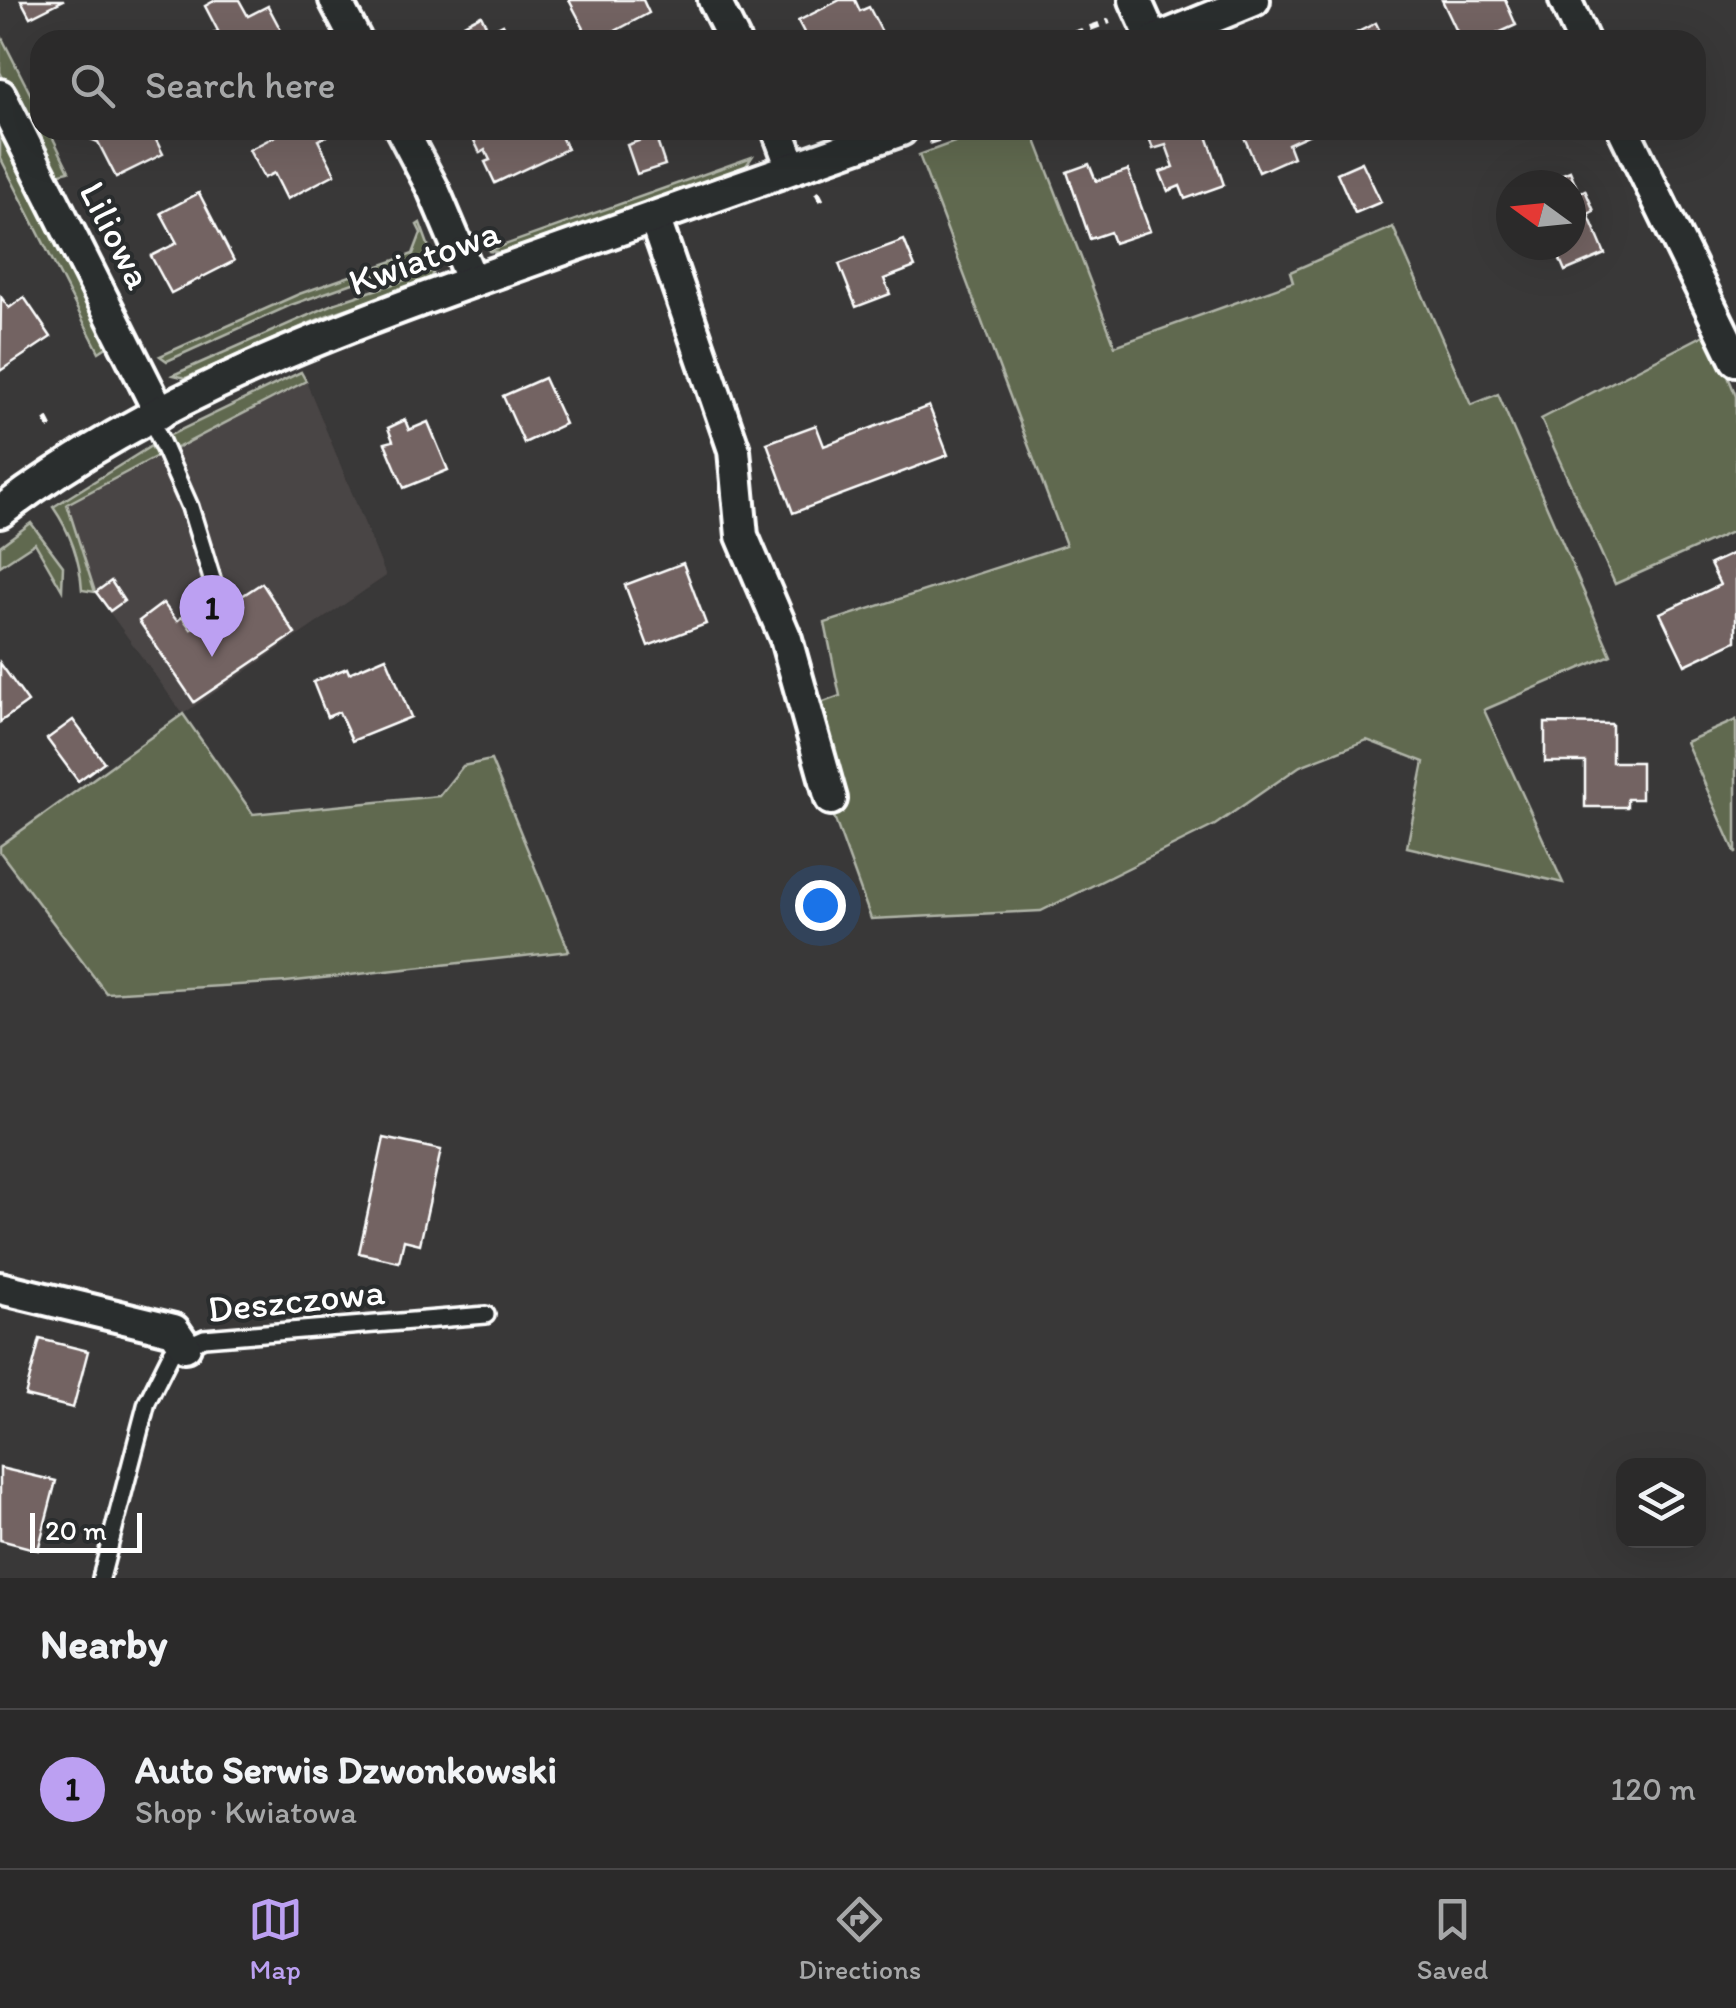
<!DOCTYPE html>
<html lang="en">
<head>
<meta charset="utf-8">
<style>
	:root { --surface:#2b2a2a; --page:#333232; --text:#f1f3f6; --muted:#a6a7a8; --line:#474647; --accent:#bca0f2 }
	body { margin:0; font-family:Itim,sans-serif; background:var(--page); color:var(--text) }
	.controls { position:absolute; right:30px; bottom:30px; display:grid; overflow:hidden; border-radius:20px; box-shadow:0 10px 40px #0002 }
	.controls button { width:90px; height:90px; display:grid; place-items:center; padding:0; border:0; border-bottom:2px solid var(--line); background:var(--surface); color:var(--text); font:50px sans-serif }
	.compass { position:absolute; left:1496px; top:170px; width:90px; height:90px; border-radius:50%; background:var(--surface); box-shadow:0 10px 40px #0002; rotate:285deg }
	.scale { position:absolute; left:30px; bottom:25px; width:112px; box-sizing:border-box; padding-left:10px; border:5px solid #fff; border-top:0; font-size:28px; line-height:35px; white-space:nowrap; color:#fff; -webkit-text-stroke:8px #2a2d2e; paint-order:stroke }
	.you { position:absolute; left:820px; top:905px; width:35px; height:35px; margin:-25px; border:8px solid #fff; border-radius:50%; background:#1a73e8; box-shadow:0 0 0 15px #1a73e833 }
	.badge { display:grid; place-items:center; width:65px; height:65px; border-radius:50%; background:var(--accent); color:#111; font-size:32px; font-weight:700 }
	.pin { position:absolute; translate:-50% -82px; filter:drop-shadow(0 2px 5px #0008) }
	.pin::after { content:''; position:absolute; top:52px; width:35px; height:30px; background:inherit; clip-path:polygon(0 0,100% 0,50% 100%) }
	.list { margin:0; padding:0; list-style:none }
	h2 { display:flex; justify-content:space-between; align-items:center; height:130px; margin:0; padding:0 40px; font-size:42px }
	h2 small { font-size:32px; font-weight:400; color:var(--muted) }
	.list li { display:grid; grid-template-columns:65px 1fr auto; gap:30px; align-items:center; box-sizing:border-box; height:160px; padding:0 40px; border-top:2px solid var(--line) }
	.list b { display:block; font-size:38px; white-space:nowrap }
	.list p { margin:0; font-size:32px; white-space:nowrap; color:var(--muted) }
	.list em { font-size:32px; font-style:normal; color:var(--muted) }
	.icon { flex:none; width:55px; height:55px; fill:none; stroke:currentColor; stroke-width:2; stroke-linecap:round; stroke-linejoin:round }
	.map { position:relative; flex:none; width:1736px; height:1578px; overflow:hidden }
	.search { position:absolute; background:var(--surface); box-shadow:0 10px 40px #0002; left:30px; right:30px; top:30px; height:110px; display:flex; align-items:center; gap:25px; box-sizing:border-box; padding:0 35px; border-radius:30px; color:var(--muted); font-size:38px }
	.sheet { height:290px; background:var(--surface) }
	nav { display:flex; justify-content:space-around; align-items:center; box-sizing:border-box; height:140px; border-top:2px solid var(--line); background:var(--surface); font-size:28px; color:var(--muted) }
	nav a { display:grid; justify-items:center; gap:5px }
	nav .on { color:var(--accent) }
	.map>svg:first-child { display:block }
</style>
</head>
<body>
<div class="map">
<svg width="1736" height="1578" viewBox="0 0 1736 1578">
	<rect width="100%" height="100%" fill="#393838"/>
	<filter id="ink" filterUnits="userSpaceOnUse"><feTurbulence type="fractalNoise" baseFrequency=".01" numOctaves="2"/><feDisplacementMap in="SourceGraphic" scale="20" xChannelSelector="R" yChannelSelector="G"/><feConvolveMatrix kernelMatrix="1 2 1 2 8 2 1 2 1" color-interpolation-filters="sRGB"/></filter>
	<g filter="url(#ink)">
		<path fill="#4a4545" d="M 306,381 L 386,576 L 183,714 L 95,592 L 67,504 Z"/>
		<g fill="#606950" stroke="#b0b4a8" stroke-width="2.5">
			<path d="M 0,34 L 40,113 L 40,130 L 49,130 L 69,171 L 52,175 L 0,72 Z"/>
			<path d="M 0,126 L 108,346 L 99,352 L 0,157 Z"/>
			<path d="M 987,130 L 1032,130 L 1115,346 L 1293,282 L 1290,272 L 1393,227 L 1471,405 L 1498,394 L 1611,655 L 1484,710 L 1563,883 L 1407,847 L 1424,762 L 1367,740 L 1300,766 L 1215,825 L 1041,911 L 871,919 L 796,712 L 840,696 L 825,623 L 1066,545 L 919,155 Z"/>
			<path d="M 752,157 L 744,169 L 505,253 L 488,251 Z"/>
			<path d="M 420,223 L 430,250 L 429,256 L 291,305 L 167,361 L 160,356 L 299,294 L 413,254 L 421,233 L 417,225 Z"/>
			<path d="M 435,270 L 428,281 L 328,315 L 186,378 L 173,375 L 336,303 Z"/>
			<path d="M 1710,332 L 1736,396 L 1736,530 L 1615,584 L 1541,419 Z"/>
			<path d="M 301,372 L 306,381 L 173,450 L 166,437 Z"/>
			<path d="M 151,446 L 157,456 L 67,504 L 95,592 L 82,590 C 80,559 71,533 53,507 Z"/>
			<path d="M 31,523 L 63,566 L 62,590 L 35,543 L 0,566 L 0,546 Z"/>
			<path d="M 183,714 L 253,814 L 439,796 L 463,766 L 491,760 L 569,951 L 286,982 L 106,993 L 0,852 L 0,846 Z"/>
			<path d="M 1736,720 L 1736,854 L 1686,742 Z"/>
		</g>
		<g fill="#736462" stroke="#fff" stroke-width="2.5">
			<path d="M 21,0 L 64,0 L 30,17 Z"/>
			<path d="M 216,0 L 239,0 L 248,16 L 268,6 L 285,38 L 202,40 L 218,31 L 205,6 Z"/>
			<path d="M 569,0 L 643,0 L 649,13 L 598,40 L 590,40 Z"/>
			<path d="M 840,0 L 855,0 L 860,11 L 869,7 L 886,40 L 808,40 L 798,21 Z"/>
			<path d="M 1442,0 L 1505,0 L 1516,25 L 1483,40 L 1461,40 Z"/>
			<path d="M 481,15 L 489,31 L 503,24 L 511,40 L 433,40 Z"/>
			<path d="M 1376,23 L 1384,40 L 1342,40 Z"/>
			<path d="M 85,130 L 151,130 L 163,154 L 116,177 L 98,142 L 83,136 Z"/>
			<path d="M 287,130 L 331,130 L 333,133 L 318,140 L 335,174 L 287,199 L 274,173 L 264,178 L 249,150 Z"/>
			<path d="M 473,130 L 558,130 L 567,149 L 495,183 L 485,162 L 490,160 L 485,150 L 480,153 L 470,132 Z"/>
			<path d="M 1146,130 L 1205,130 L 1224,185 L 1185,199 L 1180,186 L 1168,191 L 1160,172 L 1174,167 L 1166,145 L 1153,149 Z"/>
			<path d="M 1241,130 L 1319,130 L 1288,144 L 1293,157 L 1259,172 Z"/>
			<path d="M 655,135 L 665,165 L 637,174 L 627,145 Z"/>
			<path d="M 1362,162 L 1381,202 L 1355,213 L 1337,173 Z"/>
			<path d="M 1089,164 L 1096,181 L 1128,170 L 1150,231 L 1114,243 L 1110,232 L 1090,239 L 1067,172 Z"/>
			<path d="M 1570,171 L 1579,193 L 1585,190 L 1594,211 L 1588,214 L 1605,254 L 1565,271 L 1554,245 L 1571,245 L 1571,185 L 1537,185 Z"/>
			<path d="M 199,193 L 234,261 L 171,293 L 151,256 L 177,243 L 161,213 Z"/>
			<path d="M 904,240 L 915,267 L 884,279 L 890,294 L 856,307 L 839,264 Z"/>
			<path d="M 1,297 L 9,308 L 24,297 L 51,337 L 0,371 Z"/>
			<path d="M 544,378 L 565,424 L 524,443 L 503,396 Z"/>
			<path d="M 929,406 L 948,455 L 793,513 L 767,443 L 816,425 L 824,446 Z"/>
			<path d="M 405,420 L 409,430 L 428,422 L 448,470 L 404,488 L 385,443 L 393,441 L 388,428 Z"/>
			<path d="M 1736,552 L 1736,641 L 1685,665 L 1660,613 L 1720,585 L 1710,564 Z"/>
			<path d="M 683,563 L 706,624 L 648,646 L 625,585 Z"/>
			<path d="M 111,581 L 124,601 L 110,611 L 96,592 Z"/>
			<path d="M 262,583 L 295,634 L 194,702 L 139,621 L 163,603 L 177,621 L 182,617 L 191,629 Z"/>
			<path d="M 386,657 L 411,717 L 352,741 L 339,712 L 327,717 L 313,682 L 347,668 L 349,673 Z"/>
			<path d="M 0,663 L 28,702 L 0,722 Z"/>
			<path d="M 73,720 L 104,762 L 78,781 L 47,739 Z"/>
			<path d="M 1545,723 L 1612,724 L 1612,762 L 1641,762 L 1641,799 L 1627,799 L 1627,807 L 1585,807 L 1585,762 L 1545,762 Z"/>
			<path d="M 384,1138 L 441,1150 L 420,1244 L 404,1240 L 399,1262 L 359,1253 Z"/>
			<path d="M 40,1339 L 88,1351 L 73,1408 L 25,1396 Z"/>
			<path d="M 0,1468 L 56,1481 L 38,1550 L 0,1540 Z"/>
		</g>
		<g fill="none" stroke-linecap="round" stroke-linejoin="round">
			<g stroke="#fff" stroke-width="22">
				<g id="lane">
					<path d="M 151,419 L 190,507 L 217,595"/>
					<path d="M 101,1578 L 147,1402 L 172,1352 L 204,1338 L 486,1315"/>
				</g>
			</g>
			<g stroke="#fff" stroke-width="38">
				<g id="street">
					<path d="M 335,0 L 356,40"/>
					<path d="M 714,0 L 734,40"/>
					<path d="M 1135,0 L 1153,40"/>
					<path d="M 1565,0 L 1583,40"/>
					<path d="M 1156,40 L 1254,0"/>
					<path d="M 0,95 L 160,413"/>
					<path d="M 402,130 L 433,189 L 472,281"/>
					<path d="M 778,130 L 792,168"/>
					<path d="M 1624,130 L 1736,360"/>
					<path d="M 654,217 L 734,450 L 742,536 L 786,639 L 831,799"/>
					<path d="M 0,512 C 153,395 347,325 527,262 C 652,218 776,174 901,130"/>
					<path d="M 0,1288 L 174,1330 L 185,1346"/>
				</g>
			</g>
			<g stroke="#fff" stroke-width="6" stroke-dasharray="10 8" stroke-linecap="butt">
				<path d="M 1056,40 L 1110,21"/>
				<path d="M 929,142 L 965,130"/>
				<path d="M 817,192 L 824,206"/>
				<path d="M 46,419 L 54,435"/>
			</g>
			<use href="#lane" stroke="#2a2d2e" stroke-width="15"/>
			<use href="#street" stroke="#2a2d2e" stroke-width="30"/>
		</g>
	</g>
	<g text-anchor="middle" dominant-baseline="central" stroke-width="8" stroke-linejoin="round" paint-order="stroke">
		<g font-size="38" fill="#fff" stroke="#2a2d2e">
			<text transform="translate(116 235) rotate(63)">Liliowa</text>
			<text transform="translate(424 257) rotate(-20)">Kwiatowa</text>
			<text transform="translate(296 1300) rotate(-6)">Deszczowa</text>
		</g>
	</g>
</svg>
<div class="controls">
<button><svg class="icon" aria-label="layers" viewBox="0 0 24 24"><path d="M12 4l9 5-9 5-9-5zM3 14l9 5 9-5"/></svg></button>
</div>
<svg class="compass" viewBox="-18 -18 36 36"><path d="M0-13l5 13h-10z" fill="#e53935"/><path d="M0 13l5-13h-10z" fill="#a6a7a8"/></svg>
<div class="scale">20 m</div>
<div class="you"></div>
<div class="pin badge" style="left:212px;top:657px">1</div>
<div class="search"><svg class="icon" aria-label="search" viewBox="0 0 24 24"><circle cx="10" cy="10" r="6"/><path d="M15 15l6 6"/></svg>Search here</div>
</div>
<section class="sheet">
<h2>Nearby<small></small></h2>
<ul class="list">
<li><span class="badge">1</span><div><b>Auto Serwis Dzwonkowski</b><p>Shop · Kwiatowa</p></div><em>120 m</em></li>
</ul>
</section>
<nav>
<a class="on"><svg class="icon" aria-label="map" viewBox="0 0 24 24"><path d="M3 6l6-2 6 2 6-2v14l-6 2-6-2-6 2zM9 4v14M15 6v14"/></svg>Map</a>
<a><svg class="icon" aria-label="directions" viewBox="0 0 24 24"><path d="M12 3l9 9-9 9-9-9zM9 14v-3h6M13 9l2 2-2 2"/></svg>Directions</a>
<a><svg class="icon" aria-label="saved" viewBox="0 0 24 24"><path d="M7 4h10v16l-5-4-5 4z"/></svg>Saved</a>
</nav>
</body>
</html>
